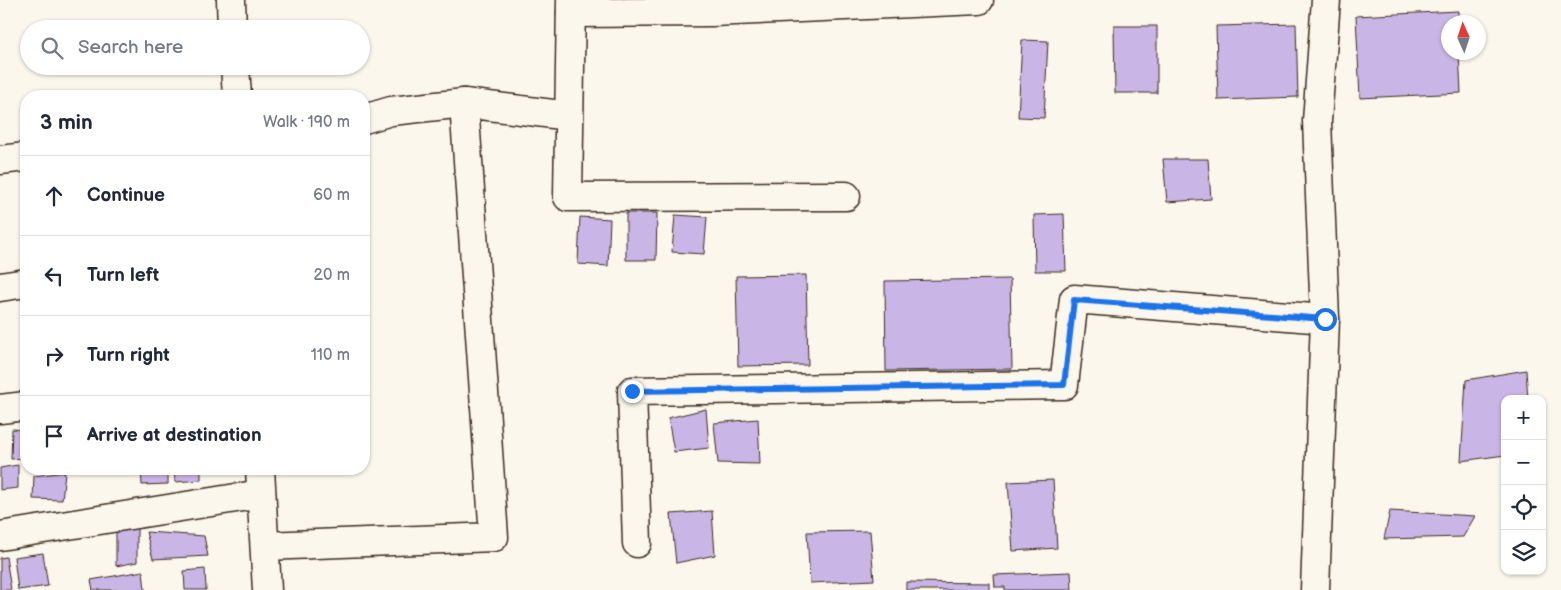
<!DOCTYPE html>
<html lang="en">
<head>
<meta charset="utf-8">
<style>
	:root { --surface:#fff; --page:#f6f6f7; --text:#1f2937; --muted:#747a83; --line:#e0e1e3 }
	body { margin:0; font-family:"Balsamiq Sans",sans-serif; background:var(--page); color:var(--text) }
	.controls { position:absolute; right:15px; bottom:15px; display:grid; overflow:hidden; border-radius:10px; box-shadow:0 1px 4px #0004 }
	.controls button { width:45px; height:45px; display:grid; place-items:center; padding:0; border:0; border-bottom:1px solid var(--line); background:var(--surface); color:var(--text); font:25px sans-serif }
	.compass { position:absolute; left:1441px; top:15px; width:45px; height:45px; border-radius:50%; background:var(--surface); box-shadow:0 1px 4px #0004; rotate:357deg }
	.stop { position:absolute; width:15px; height:15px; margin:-11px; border:4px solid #1a73e8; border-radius:50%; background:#fff }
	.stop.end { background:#1a73e8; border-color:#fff; box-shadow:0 1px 5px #0008 }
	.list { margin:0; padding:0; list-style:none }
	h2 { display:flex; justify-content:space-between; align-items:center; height:65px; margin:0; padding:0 20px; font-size:21px }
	h2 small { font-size:16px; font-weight:400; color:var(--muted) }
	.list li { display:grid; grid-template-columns:32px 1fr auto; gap:15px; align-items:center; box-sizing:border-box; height:80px; padding:0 20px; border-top:1px solid var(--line) }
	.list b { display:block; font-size:19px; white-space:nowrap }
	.list em { font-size:16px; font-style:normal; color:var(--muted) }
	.icon { flex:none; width:28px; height:28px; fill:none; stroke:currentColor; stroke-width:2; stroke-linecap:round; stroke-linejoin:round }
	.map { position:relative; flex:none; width:1561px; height:590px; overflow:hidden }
	.search { position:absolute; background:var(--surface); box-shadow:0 1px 4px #0004; left:20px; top:20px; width:350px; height:55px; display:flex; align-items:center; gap:12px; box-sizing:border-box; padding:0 18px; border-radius:28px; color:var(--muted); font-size:19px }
	.panel { position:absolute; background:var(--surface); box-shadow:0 1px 4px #0004; left:20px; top:90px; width:350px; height:385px; border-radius:20px }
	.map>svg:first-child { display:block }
</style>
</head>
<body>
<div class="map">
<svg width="1561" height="590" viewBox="0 0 1561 590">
	<rect width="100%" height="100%" fill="#fbf7ec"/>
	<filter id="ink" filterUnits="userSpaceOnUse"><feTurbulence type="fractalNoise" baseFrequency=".02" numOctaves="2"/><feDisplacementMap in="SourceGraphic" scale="10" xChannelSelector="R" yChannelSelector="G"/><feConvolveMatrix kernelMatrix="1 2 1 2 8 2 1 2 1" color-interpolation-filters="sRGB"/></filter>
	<g filter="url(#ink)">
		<g fill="#cab6e6" stroke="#3b2a1e">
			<path d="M 1458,11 L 1458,22 L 1448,22 L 1448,52 L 1459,52 L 1461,93 L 1360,98 L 1356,16 Z"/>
			<path d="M 1296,24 L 1298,97 L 1218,100 L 1216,26 Z"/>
			<path d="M 1114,26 L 1157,26 L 1157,93 L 1115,93 Z"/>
			<path d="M 1022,40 L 1048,41 L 1044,118 L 1018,117 Z"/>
			<path d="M 1163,159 L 1208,159 L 1211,199 L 1167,202 Z"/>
			<path d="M 626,213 L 657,213 L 656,260 L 626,260 Z"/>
			<path d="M 1064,214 L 1066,271 L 1035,271 L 1034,215 Z"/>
			<path d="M 675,215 L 707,217 L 704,254 L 672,252 Z"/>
			<path d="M 580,217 L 610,219 L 608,266 L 578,264 Z"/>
			<path d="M 806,275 L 808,365 L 738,366 L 736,276 Z"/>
			<path d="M 1010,279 L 1012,369 L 886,371 L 885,281 Z"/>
			<path d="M 1526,370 L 1528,399 L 1505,399 L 1505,455 L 1461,461 L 1466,380 Z"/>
			<path d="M 706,409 L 709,448 L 674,452 L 668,418 Z"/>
			<path d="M 758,419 L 760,464 L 718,463 L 714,423 Z"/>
			<path d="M 12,429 L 26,430 L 26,458 L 11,459 Z"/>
			<path d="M 18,465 L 18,488 L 0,490 L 0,468 Z"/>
			<path d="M 141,469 L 168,469 L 168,484 L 142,485 Z"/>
			<path d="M 174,469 L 201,469 L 201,480 L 175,482 Z"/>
			<path d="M 65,472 L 62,500 L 33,499 L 34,476 Z"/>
			<path d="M 1053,480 L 1057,548 L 1013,551 L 1008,482 Z"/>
			<path d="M 712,511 L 715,555 L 676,563 L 671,514 Z"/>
			<path d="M 1390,511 L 1475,516 L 1463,537 L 1384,539 Z"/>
			<path d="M 116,526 L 137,527 L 137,562 L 116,566 Z"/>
			<path d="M 870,531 L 874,580 L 810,583 L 807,532 Z"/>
			<path d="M 146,532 L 204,536 L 208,556 L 153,559 Z"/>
			<path d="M 43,553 L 48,586 L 18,590 L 14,557 Z"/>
			<path d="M 6,557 L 11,590 L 0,590 L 0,558 Z"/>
			<path d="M 205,569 L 206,590 L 185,590 L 184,571 Z"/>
			<path d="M 143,571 L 145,590 L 93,590 L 91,580 Z"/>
			<path d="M 1071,572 L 1072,590 L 1005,590 L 1005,587 L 995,587 L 994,575 Z"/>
			<path d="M 906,582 L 989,583 L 989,590 L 906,590 Z"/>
		</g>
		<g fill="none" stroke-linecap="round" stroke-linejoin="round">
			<g stroke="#3b2a1e" stroke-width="31">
				<g id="street">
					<path d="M 231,0 L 232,29"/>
					<path d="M 571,0 L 568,197 L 846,196"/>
					<path d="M 571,13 L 712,12 L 979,0"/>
					<path d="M 235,66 L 237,96"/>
					<path d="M 364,119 L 391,111 L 464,103"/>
					<path d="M 0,160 L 26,157"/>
					<path d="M 0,287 L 26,283"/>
					<path d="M 0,409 L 26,406"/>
					<path d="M 260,469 L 267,590"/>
					<path d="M 0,536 L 261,494"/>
					<path d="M 637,543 L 632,391 L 1064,385 L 1074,299 L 1325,319"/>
					<path d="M 265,546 L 494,537 L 464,103 L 569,116"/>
					<path d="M 1315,590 L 1325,319 L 1317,121 L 1326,0"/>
				</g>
			</g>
			<use href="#street" stroke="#fbf7ec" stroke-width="28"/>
		</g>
	</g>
	<g fill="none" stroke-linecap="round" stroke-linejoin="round" filter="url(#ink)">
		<path stroke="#1a73e8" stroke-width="6" d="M 632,391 L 1064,385 L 1074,300 L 1325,319"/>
	</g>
</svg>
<div class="controls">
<button>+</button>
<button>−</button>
<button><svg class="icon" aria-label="locate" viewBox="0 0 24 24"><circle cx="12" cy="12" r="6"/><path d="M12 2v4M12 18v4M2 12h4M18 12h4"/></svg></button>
<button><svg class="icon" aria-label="layers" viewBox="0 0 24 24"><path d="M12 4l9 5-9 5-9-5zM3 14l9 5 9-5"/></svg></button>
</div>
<svg class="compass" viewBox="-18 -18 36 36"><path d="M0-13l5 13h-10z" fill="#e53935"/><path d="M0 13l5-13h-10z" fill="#747a83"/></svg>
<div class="stop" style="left:1325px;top:319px"></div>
<div class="stop end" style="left:632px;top:391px"></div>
<div class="search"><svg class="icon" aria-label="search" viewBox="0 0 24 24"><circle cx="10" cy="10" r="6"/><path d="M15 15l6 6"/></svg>Search here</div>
<section class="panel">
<h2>3 min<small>Walk · 190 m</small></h2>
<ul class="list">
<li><svg class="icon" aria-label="ahead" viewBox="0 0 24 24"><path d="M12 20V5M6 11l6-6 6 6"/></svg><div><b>Continue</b></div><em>60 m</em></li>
<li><svg class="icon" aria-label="left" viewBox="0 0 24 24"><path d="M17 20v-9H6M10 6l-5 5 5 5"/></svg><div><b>Turn left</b></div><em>20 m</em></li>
<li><svg class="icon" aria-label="right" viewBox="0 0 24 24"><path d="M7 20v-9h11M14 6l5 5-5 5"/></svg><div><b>Turn right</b></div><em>110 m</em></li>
<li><svg class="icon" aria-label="arrive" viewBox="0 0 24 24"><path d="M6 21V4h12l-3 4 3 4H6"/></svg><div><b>Arrive at destination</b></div></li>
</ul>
</section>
</div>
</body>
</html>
